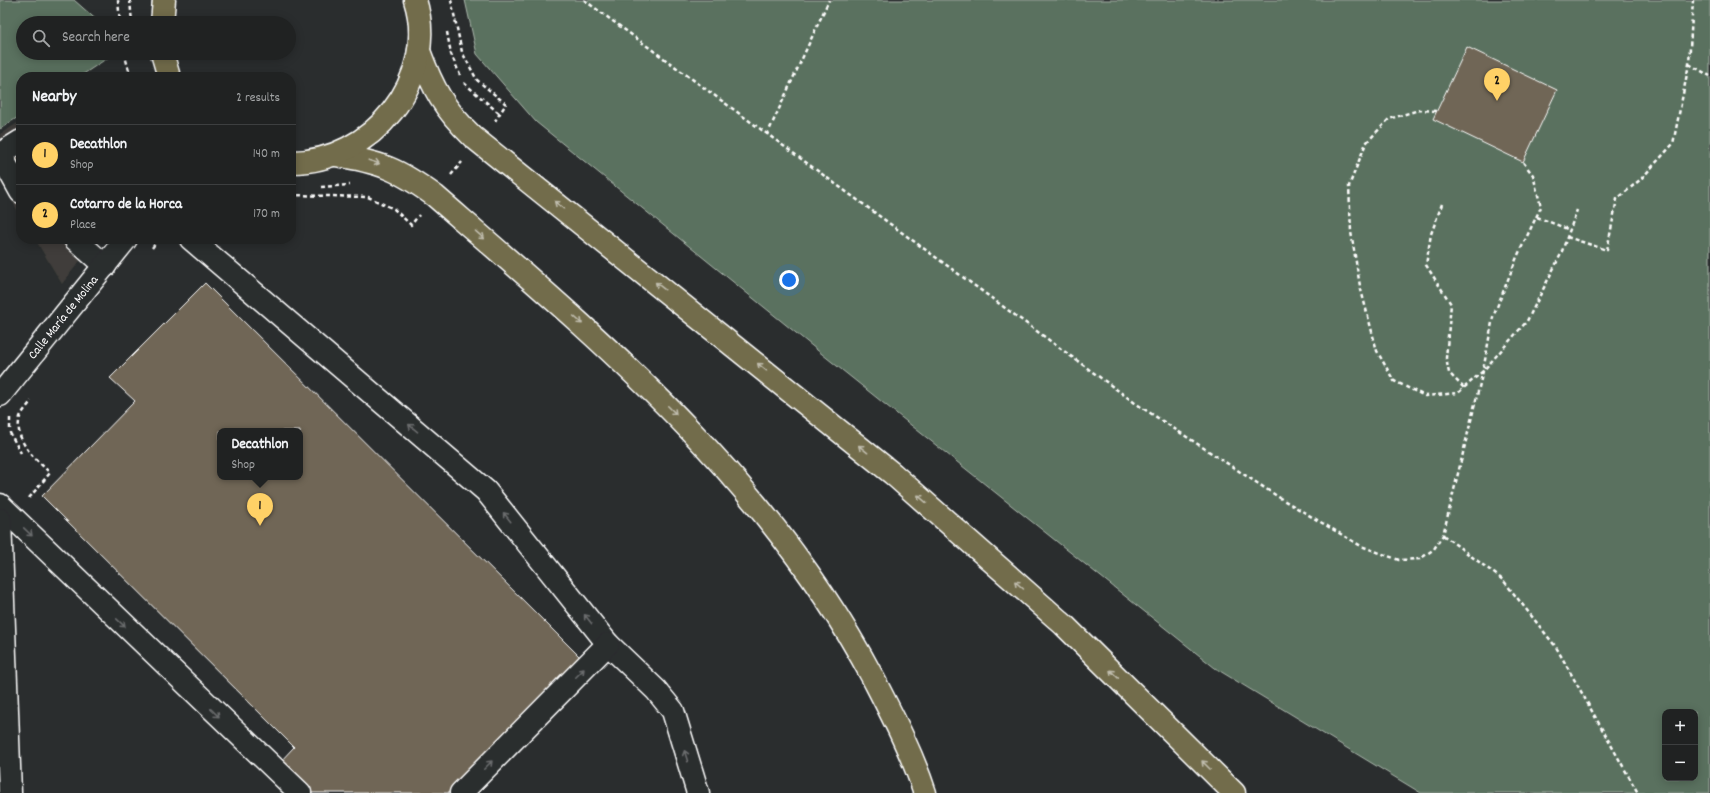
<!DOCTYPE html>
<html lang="en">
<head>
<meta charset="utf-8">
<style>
	:root { --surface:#202222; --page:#2d2f2f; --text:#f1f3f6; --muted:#a2a4a5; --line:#3d3f40; --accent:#ffd166 }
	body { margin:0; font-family:Dekko,sans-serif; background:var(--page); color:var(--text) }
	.controls { position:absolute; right:12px; bottom:12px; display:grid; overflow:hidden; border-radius:8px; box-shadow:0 2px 10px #0003 }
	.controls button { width:36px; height:36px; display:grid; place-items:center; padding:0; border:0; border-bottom:1px solid var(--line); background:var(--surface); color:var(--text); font:20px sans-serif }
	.you { position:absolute; left:789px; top:280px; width:14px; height:14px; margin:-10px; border:3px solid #fff; border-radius:50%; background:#1a73e8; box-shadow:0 0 0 6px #1a73e833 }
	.badge { display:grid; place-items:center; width:26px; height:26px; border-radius:50%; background:var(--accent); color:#111; font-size:13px; font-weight:700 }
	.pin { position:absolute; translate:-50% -33px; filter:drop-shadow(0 1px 2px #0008) }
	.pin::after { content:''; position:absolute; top:21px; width:14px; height:12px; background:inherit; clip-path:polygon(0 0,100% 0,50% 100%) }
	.popup { position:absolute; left:217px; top:428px; width:86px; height:52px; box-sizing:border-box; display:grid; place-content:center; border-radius:8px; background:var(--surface); filter:drop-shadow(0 1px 3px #0005); font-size:13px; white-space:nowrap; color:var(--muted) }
	.popup b { font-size:15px; color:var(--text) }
	.popup::after { content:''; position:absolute; left:50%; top:100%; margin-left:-8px; border:8px solid transparent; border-top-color:var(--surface) }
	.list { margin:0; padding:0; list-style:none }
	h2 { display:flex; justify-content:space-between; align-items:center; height:52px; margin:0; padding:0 16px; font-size:17px }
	h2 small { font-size:13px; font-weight:400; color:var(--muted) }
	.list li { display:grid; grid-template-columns:26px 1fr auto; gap:12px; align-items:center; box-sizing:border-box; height:60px; padding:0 16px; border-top:1px solid var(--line) }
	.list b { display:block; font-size:15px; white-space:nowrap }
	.list p { margin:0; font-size:13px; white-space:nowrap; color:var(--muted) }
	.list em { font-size:13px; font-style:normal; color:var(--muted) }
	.icon { flex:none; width:22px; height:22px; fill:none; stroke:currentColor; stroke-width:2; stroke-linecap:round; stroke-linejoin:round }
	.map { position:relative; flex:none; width:1710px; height:793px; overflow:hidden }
	.search { position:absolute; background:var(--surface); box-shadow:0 2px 10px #0003; left:16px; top:16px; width:280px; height:44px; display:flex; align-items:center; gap:10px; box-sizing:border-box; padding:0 14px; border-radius:22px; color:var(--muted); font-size:15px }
	.panel { position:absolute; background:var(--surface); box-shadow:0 2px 10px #0003; left:16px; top:72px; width:280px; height:172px; border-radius:16px }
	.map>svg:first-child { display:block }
</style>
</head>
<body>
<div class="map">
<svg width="1710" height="793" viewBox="0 0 1710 793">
	<rect width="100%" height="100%" fill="#2a2d2e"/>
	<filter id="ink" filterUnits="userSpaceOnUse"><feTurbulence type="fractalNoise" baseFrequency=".025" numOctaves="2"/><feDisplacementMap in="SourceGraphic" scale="8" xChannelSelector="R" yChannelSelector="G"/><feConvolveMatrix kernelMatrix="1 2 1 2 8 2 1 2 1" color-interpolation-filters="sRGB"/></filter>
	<g filter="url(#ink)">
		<g fill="#3f3e3a">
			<path d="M 21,121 L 21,216 L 0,181 L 0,134 Z"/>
			<path d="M 35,239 L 97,239 L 62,284 Z"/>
		</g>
		<g fill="#5a715e" stroke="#acb8ae" fill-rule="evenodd">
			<path d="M 0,0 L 74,0 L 100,23 L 23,23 L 23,53 L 115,53 L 79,77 L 21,77 L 21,115 L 0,129 Z"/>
			<path d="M 465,0 L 1710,0 L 1710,793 L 1421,793 L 1215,668 L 817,350 L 536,122 L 477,54 ZM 1665,712 L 1695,712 L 1695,778 L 1665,778 Z"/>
		</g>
		<g fill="#706657" stroke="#fff" fill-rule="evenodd">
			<path d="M 1467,47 L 1557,90 L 1523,162 L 1433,119 Z"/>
			<path d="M 21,150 L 21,175 L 10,157 Z"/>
			<path d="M 205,283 L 583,660 L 449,793 L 309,793 L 279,763 L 294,747 L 42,496 L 135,401 L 110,378 ZM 220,431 L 300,431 L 300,477 L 220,477 Z"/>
		</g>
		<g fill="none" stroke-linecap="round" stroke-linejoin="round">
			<g stroke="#fff" stroke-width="25">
				<g id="minor">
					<path d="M 21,141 L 0,154 L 21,192"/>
					<path d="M 75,239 L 105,266"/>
					<path d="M 191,239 L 486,491 L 608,644 L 656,690 L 673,711 L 698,793"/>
					<path d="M 0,395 L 126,239"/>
					<path d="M 0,505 L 300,793"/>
					<path d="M 0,519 L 10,793"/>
					<path d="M 461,793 L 608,644"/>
				</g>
			</g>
			<g stroke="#fff" stroke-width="25">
				<g id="highway">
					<path d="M 162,23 L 164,0"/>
					<path d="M 419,51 C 433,89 444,109 473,137 L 893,474 L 1064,625 L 1234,793"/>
					<path d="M 162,53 L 169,77"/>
					<path d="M 335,155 C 380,162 398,169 435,196 C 603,342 767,478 873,678 C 892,715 912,753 925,793"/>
					<path d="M 291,162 C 371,163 440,79 415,0"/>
				</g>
			</g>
			<g stroke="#fff" stroke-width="2.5" stroke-dasharray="4 3" stroke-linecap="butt">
				<path d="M 118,0 L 120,23"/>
				<path d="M 130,0 L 132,23"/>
				<path d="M 451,0 L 462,52 L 477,80 L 506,104 L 495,121"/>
				<path d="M 584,0 L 1135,403 L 1280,498 L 1361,546 L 1399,560 L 1420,559 L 1434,549 L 1443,535 L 1483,371 L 1527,321 L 1561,254 L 1577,210"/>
				<path d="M 447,32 L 451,54 L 460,75"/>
				<path d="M 124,53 L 131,77"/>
				<path d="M 1689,64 L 1710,76"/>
				<path d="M 464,83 L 500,114"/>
				<path d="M 1436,111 L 1419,110 L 1389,119 L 1366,143 L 1349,186 L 1351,232 L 1360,286 L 1377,351 L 1394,381 L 1425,396 L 1458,393 L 1483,371 L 1493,317 L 1517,257 L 1541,207 L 1533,175 L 1523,162"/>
				<path d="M 767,135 L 829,0"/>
				<path d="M 451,175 L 462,162"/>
				<path d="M 321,187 L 350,185"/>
				<path d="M 291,195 L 368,197 L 394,209 L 411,225 L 419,215"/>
				<path d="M 1442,204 L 1431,234 L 1426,265 L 1451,304 L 1446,358 L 1449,373 L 1464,388"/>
				<path d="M 1537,217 L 1570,230"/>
				<path d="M 1567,237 L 1607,250 L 1617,199 L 1641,179 L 1673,144 L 1689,64 L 1693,0"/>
				<path d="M 152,248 L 159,239"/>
				<path d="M 10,418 L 10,433 L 21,453"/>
				<path d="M 29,498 L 50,473 C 35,458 13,441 20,417 C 22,412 28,406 31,401"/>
				<path d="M 1443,535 L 1503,580 L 1556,647 L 1638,793"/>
			</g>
			<use href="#minor" stroke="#2a2d2e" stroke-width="22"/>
			<use href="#highway" stroke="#726c4b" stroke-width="22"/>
		</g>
		<defs><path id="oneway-shaft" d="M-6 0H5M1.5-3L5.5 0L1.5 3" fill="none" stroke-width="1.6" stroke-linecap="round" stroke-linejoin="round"/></defs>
		<g stroke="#c0bdae">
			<use href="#oneway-shaft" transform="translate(374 162) rotate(18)"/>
			<use href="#oneway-shaft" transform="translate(559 205) rotate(-141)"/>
			<use href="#oneway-shaft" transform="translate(480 235) rotate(41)"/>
			<use href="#oneway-shaft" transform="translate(660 286) rotate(-142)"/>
			<use href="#oneway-shaft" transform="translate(578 320) rotate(42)"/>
			<use href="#oneway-shaft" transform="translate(762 367) rotate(-141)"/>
			<use href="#oneway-shaft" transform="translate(672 410) rotate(45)"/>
			<use href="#oneway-shaft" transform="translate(863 449) rotate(-141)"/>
			<use href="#oneway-shaft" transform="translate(922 499) rotate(-139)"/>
			<use href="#oneway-shaft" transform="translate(1019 585) rotate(-138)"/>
			<use href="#oneway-shaft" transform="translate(1114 674) rotate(-136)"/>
			<use href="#oneway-shaft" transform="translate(1206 765) rotate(-135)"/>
		</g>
		<g stroke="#6a6c6d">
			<use href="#oneway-shaft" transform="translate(413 428) rotate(-140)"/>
			<use href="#oneway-shaft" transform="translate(507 517) rotate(-129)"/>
			<use href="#oneway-shaft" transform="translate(28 532) rotate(44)"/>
			<use href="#oneway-shaft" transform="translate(588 619) rotate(-129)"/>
			<use href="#oneway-shaft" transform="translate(121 623) rotate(44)"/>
			<use href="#oneway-shaft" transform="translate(580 673) rotate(-45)"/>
			<use href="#oneway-shaft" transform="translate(215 713) rotate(44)"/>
			<use href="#oneway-shaft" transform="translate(686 756) rotate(-107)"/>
			<use href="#oneway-shaft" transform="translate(488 765) rotate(-45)"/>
		</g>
	</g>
	<g text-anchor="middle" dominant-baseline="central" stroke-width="3" stroke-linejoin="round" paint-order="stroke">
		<g font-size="13" fill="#fff" stroke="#2a2d2e">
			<text transform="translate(64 318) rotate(-51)">Calle María de Molina</text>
		</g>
	</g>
</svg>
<div class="controls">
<button>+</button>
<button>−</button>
</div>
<div class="you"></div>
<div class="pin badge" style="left:260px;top:526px">1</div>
<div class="popup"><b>Decathlon</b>Shop</div>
<div class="pin badge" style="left:1497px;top:101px">2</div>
<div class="search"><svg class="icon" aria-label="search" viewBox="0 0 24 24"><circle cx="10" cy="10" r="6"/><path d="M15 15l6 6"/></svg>Search here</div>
<section class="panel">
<h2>Nearby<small>2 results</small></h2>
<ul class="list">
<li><span class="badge">1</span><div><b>Decathlon</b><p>Shop</p></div><em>140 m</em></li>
<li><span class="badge">2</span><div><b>Cotarro de la Horca</b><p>Place</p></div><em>170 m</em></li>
</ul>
</section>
</div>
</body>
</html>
